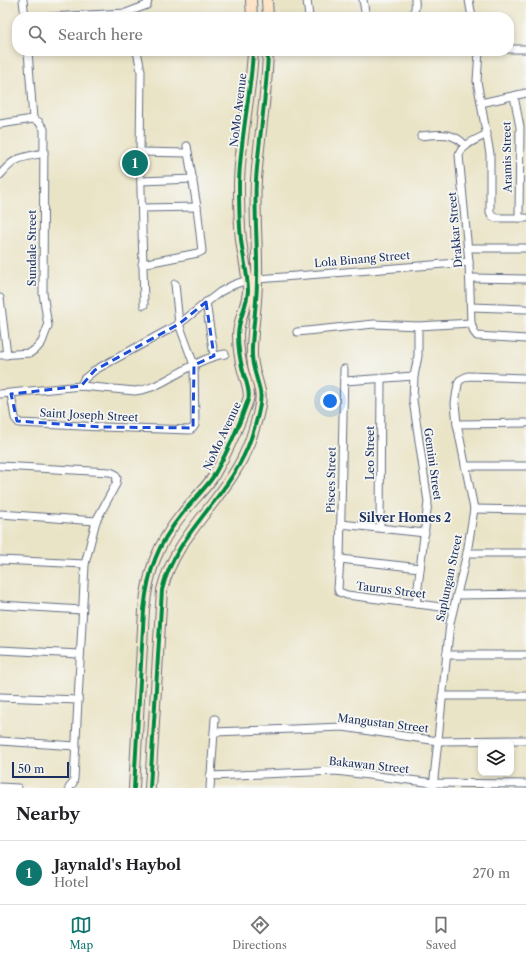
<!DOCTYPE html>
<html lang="en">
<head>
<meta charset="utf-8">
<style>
	:root { --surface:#fff; --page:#f6f6f6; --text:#202124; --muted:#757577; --line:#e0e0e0; --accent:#0f766e }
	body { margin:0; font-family:"Libre Caslon Text",serif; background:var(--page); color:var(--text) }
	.controls { position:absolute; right:12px; bottom:12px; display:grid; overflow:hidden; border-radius:8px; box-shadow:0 2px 6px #0003 }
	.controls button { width:36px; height:36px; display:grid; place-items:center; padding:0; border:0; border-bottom:1px solid var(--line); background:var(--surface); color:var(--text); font:20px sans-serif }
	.scale { position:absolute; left:12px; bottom:10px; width:57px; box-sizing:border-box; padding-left:4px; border:2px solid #1b2f5e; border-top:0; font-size:11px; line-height:14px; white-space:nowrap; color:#1b2f5e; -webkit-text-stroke:3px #f6f6f2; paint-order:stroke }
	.you { position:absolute; left:330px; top:401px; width:14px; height:14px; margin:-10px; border:3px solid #fff; border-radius:50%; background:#1a73e8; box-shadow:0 0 0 6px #1a73e833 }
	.badge { display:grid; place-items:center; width:26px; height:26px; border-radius:50%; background:var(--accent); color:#fff; font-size:13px; font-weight:700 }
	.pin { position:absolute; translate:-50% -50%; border:2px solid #fff; box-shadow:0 1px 4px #0006 }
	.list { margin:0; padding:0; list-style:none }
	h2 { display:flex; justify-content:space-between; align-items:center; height:52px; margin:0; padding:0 16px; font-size:17px }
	h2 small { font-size:13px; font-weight:400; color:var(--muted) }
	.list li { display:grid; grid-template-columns:26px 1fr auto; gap:12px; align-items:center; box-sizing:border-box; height:64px; padding:0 16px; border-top:1px solid var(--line) }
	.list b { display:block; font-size:15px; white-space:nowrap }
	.list p { margin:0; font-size:13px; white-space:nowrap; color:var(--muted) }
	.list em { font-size:13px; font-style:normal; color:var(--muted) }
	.icon { flex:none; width:22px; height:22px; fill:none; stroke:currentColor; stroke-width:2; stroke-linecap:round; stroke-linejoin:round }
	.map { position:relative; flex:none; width:526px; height:788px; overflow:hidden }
	.search { position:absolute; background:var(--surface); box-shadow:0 2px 6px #0003; left:12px; right:12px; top:12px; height:44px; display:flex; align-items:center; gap:10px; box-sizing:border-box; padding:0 14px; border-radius:16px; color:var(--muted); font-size:15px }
	.sheet { height:116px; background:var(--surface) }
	nav { display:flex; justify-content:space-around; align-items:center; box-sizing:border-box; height:56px; border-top:1px solid var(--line); background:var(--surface); font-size:11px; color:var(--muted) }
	nav a { display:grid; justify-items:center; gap:2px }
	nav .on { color:var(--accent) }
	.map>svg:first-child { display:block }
</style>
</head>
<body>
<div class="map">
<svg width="526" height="788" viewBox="0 0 526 788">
	<rect width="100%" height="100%" fill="#f6f6f2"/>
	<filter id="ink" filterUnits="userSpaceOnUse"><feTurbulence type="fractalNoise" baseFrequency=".025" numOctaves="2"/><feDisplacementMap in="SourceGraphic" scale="8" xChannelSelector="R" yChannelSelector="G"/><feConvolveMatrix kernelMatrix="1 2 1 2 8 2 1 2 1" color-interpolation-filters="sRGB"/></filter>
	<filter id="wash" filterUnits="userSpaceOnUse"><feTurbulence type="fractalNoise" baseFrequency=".012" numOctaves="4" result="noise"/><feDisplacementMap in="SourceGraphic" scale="16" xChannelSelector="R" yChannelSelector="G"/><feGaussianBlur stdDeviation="0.9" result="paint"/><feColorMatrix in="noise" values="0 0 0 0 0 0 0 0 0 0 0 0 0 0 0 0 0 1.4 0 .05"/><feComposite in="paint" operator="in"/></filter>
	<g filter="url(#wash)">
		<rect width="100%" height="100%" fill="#eae4c7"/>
	</g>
	<g filter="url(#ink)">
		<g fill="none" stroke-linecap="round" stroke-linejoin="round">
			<g stroke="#636e83" stroke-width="9">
				<g id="street">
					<path d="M 23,0 L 25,17"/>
					<path d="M 307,0 L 309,17"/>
					<path d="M 363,0 L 366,17"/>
					<path d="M 469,0 L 472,17"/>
					<path d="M 50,17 L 126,13 L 147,5 L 148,0"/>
					<path d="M 408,17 C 415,14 416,8 415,0"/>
					<path d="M 509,49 L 526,49"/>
					<path d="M 28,51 L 33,119"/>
					<path d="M 137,51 L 141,71 L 140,152 L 144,305"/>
					<path d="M 479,51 L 477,81 L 490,154 L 490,212 L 492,216 L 496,218 L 526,218"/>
					<path d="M 514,96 L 520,127 L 519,218"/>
					<path d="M 481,103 L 526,93"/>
					<path d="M 0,124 L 33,119"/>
					<path d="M 487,134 C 478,139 461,145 459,155 L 469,262 L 471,323 L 474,332 L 477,336 L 526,339"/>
					<path d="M 421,136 C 439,134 453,131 466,146"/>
					<path d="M 140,152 L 188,153"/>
					<path d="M 0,175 C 16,156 21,158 44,153"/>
					<path d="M 141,181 L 193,179"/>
					<path d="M 142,208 L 197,207"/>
					<path d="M 468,248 L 526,248"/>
					<path d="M 142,264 L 198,253 L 202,251 L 197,207 L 187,146"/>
					<path d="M 470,278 L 526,279"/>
					<path d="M 0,298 L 7,355"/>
					<path d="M 206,302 L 214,356"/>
					<path d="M 471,307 L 526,309"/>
					<path d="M 297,332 L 374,324 L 418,326 L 471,323"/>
					<path d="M 0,355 L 30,353 L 37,348 L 42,342 L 48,326 L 43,293 L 44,129 L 39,122 L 33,119"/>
					<path d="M 344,369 L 340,559 L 338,589 L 339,592 L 347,595 L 441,607"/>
					<path d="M 345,381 L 414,376"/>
					<path d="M 81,386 L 84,379 L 95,370 L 179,324 L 220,292 L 233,285 L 247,280 L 469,262"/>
					<path d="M 0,394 L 81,386 L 135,391 C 149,390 159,384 170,378 C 188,368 205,357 225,354"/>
					<path d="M 11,394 L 15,418 L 19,423 L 102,427 L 190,430 L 193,428 L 195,425 L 194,365 L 179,324 L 175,284"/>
					<path d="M 457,424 L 526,423"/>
					<path d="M 0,466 L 110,472 L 115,474 L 117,478 L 116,484 L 96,521 L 85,564 L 74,779 L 73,783 L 69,788"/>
					<path d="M 465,466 L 526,466"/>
					<path d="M 474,509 L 526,510"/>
					<path d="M 0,514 L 96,521"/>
					<path d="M 341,524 L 425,533"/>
					<path d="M 380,528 L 381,378"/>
					<path d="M 467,553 L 526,553"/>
					<path d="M 340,559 L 420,568"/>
					<path d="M 0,560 L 85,564"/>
					<path d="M 458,595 L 526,594"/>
					<path d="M 416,604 L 428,502 L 413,400 L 414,376 L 418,356 L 418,326"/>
					<path d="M 0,605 L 82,610"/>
					<path d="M 0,650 L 80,654"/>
					<path d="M 446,655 L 526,655"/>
					<path d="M 442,696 L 526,696"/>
					<path d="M 0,697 L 78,700"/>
					<path d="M 214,732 L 343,727 L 438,741 L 526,740"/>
					<path d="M 0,741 L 76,746"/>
					<path d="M 210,776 L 336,771 L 434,783 L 526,784"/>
					<path d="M 0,787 L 18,788"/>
					<path d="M 210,788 L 215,719"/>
					<path d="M 433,788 L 450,623 L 467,553 L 474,509 L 457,424 L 455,403 L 458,384 L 460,380 L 468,376 L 526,378"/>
				</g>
			</g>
			<g stroke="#636e83" stroke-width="12">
				<g id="secondary">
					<path d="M 251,0 L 252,17"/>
					<path d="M 267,0 L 268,17"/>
					<path d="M 134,788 L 144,610 C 148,571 157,545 182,514 C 192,501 204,490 213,477 C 227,453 239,426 248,400 C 251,392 245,379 243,371 C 240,360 238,347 238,335 C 238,320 247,306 248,291 C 248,274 243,257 241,240 C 239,221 239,202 239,183 C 240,139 251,95 253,51"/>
					<path d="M 150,788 L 162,590 C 176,531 232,496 251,438 C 255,426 263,403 260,391 C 256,373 251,366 252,347 C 253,324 257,303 257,280 C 258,247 254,214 256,180 C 259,137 267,95 268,51"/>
				</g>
			</g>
			<use href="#street" stroke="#fff" stroke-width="7"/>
			<use href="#secondary" stroke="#fee4c6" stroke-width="10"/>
			<g stroke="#f6f6f2" stroke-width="6">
				<g id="cycleway">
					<path d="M 134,788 L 144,610 C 148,571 157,545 182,514 C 192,501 204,490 213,477 C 227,453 239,426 248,400 C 251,392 245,379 243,371 C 240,360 238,347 238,335 C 238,320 247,306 248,291 C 248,274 243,257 241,240 C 239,221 239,202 239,183 C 240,139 251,95 253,51"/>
					<path d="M 150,788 L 162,590 C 176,531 232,496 251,438 C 255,426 263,403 260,391 C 256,373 251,366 252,347 C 253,324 257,303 257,280 C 258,247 254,214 256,180 C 259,137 267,95 268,51"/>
				</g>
			</g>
			<use href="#cycleway" stroke="#00873e" stroke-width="4"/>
		</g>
	</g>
	<path fill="none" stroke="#1d4ed8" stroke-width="3" stroke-dasharray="8 5" stroke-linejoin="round" d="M 206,302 L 214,356 L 194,365 L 193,428 L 102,427 L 17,421 L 11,394 L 81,386 L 95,370 L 179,324 Z"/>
	<g text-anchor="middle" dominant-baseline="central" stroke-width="3.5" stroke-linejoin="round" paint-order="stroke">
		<g font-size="11" fill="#1b2f5e" stroke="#f6f6f2">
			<text transform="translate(238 110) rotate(-83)">NoMo Avenue</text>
			<text transform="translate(507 157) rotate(-91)">Aramis Street</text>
			<text transform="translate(455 230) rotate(-95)">Drakkar Street</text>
			<text transform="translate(32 248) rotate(-90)">Sundale Street</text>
			<text transform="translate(362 259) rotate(-5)">Lola Binang Street</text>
			<text transform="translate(89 415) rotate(3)">Saint Joseph Street</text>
			<text transform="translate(222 436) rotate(-65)">NoMo Avenue</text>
			<text transform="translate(370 453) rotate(-90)">Leo Street</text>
			<text transform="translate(433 464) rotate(82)">Gemini Street</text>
			<text transform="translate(331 480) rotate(-89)">Pisces Street</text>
			<text transform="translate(449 578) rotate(-78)">Saplungan Street</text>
			<text transform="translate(391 590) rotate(7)">Taurus Street</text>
			<text transform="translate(383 723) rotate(7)">Mangustan Street</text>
			<text transform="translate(369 765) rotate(6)">Bakawan Street</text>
		</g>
		<g font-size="12" font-weight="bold" fill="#1b2f5e" stroke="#f6f6f2">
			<text x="405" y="517">Silver Homes 2</text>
		</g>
	</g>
</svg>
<div class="controls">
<button><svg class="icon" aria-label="layers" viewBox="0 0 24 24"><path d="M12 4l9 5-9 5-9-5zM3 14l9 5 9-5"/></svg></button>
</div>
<div class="scale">50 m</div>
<div class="you"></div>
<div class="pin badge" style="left:135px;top:163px">1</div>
<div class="search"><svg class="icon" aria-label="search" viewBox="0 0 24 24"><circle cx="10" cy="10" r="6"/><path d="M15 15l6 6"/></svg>Search here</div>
</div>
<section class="sheet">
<h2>Nearby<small></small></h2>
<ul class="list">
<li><span class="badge">1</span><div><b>Jaynald's Haybol</b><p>Hotel</p></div><em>270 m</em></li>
</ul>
</section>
<nav>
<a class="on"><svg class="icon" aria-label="map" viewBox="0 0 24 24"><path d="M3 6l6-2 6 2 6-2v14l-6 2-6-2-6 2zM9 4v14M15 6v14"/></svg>Map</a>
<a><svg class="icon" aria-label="directions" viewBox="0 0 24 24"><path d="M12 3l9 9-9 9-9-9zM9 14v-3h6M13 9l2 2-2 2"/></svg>Directions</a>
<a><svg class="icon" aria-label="saved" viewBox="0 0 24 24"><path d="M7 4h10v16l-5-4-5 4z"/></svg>Saved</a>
</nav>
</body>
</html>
